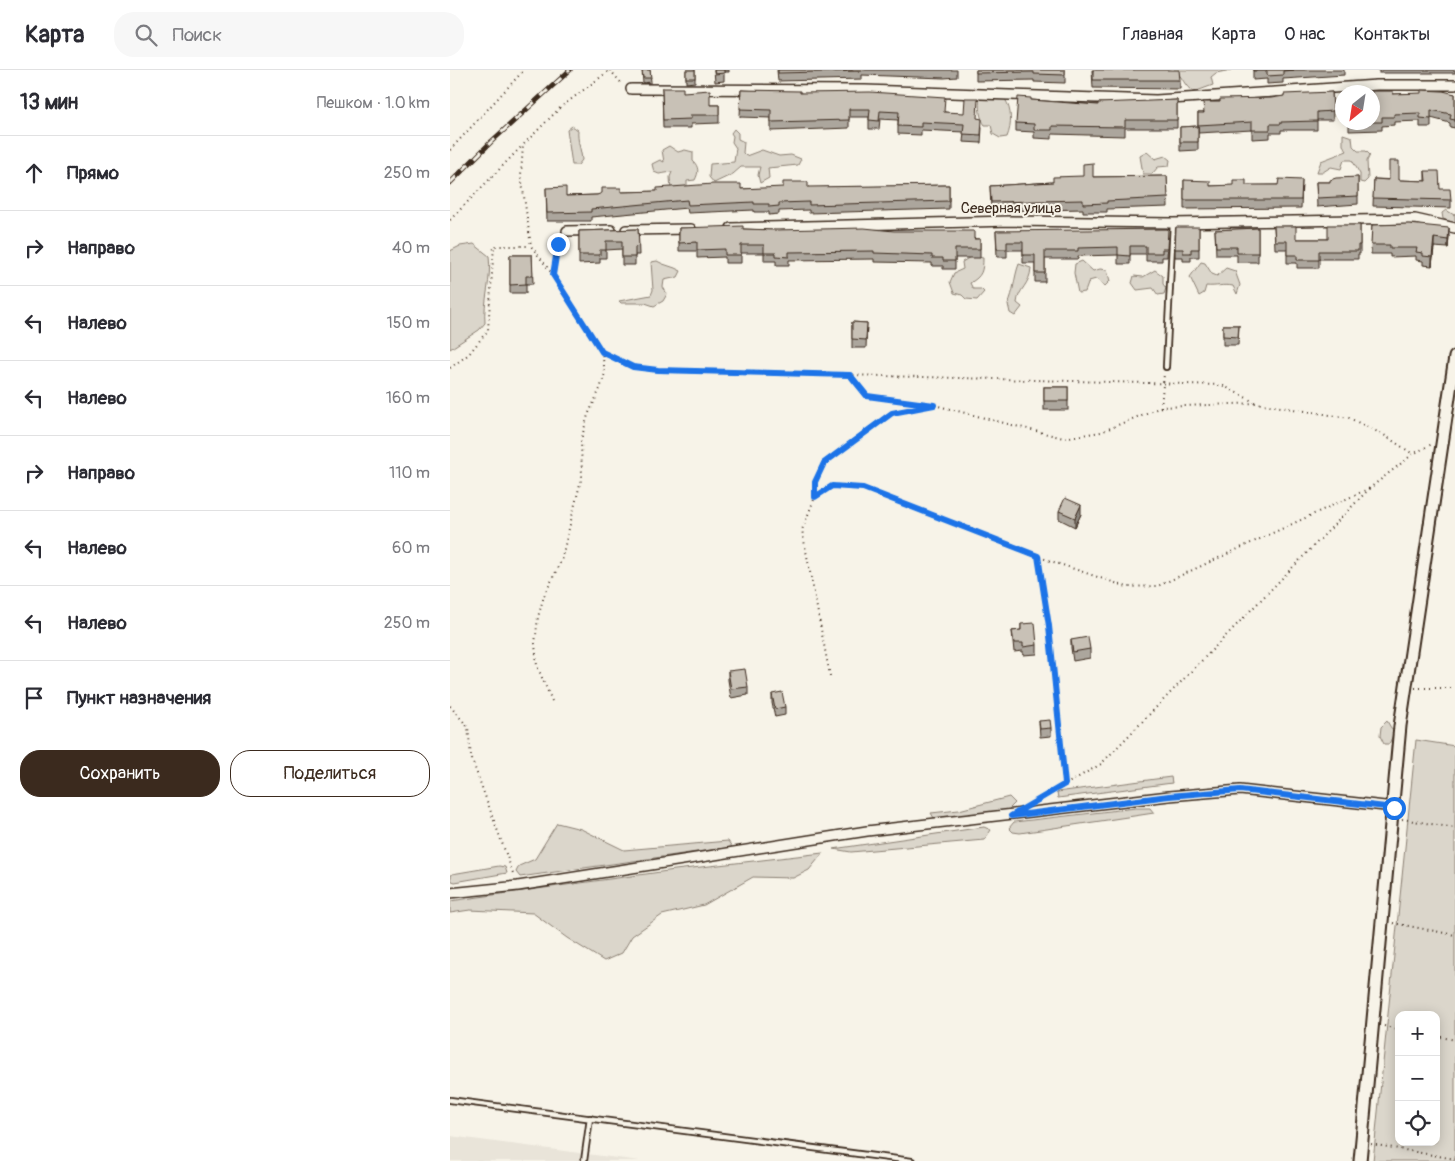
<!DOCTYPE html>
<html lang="ru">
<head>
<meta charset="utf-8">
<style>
	:root { --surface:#fff; --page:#f7f7f7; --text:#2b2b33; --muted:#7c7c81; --line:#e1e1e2; --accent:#3b2a1e }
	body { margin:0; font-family:Pangolin,sans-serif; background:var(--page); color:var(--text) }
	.controls { position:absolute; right:15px; bottom:15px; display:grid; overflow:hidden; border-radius:10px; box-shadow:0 2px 12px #0003 }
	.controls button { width:45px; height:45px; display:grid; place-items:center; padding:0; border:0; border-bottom:1px solid var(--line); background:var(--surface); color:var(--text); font:25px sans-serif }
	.compass { position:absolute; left:885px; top:15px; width:45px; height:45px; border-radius:50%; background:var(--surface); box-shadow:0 2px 12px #0003; rotate:210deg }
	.stop { position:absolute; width:15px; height:15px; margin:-11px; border:4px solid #1a73e8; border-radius:50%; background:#fff }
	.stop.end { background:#1a73e8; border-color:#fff; box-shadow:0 1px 5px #0008 }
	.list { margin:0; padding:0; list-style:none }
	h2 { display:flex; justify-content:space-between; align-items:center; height:65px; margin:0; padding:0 20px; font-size:21px }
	h2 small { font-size:16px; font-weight:400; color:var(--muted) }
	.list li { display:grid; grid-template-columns:32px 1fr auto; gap:15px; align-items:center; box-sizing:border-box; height:75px; padding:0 20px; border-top:1px solid var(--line) }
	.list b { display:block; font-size:19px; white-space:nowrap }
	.list em { font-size:16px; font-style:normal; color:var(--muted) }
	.actions { display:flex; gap:10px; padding:15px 20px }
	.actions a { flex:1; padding:11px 0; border:1px solid var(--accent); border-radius:20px; text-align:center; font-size:18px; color:var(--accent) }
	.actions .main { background:var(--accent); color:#fff }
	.icon { flex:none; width:28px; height:28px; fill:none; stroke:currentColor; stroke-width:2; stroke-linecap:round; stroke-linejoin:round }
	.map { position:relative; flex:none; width:1005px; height:1091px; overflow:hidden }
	header { display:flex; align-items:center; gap:30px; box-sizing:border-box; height:70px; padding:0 25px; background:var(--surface); border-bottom:1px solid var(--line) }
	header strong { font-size:24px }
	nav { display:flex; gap:28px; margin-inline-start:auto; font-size:18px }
	.search { width:350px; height:45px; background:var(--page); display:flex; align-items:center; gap:12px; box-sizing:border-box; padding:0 18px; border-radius:20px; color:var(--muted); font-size:19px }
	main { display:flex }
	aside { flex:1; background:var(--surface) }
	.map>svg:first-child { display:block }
</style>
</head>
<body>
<header>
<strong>Карта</strong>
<div class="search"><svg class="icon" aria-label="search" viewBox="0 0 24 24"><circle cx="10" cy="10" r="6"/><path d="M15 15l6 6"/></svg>Поиск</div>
<nav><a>Главная</a><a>Карта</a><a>О нас</a><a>Контакты</a></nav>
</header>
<main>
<aside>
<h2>13 мин<small>Пешком · 1.0 km</small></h2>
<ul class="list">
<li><svg class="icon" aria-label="ahead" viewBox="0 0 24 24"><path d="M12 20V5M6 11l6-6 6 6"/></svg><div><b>Прямо</b></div><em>250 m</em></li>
<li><svg class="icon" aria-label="right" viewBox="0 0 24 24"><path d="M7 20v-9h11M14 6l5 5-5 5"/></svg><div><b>Направо</b></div><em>40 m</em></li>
<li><svg class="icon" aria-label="left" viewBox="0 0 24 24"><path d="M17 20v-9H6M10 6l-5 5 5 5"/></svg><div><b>Налево</b></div><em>150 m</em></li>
<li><svg class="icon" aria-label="left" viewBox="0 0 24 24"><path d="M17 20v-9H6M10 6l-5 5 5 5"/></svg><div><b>Налево</b></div><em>160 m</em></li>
<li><svg class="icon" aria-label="right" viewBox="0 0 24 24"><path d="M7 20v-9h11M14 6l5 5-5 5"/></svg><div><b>Направо</b></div><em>110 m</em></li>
<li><svg class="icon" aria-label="left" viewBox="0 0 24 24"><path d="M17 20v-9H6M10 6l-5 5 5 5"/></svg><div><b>Налево</b></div><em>60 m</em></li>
<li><svg class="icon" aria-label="left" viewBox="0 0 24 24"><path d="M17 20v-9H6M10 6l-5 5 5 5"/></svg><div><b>Налево</b></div><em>250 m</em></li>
<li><svg class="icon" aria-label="arrive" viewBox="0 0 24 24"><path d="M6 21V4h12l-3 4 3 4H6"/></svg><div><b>Пункт назначения</b></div></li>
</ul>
<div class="actions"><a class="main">Сохранить</a><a>Поделиться</a></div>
</aside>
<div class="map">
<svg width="1005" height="1091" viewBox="0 0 1005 1091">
	<rect width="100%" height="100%" fill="#f7f3e8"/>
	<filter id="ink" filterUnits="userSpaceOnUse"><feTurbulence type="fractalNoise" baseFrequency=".02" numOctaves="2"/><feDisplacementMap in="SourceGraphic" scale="10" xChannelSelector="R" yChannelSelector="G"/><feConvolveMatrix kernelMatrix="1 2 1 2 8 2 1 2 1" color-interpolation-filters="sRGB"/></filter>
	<g filter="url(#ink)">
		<path fill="#e9e4d9" d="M 0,1066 L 190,1091 L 0,1091 Z"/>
		<g fill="#dbd6cb" stroke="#8b8074" fill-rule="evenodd">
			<path d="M 724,0 L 781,0 L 766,3 L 761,7 L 763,15 L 744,22 C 734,17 733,6 724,0 Z"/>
			<path d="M 530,28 L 555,29 C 562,40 562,55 557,67 L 550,68 L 543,64 L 541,55 L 535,55 C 530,49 528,36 530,28 Z"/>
			<path d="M 122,56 L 128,60 C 127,71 131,79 132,90 L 128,95 L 122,95 L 117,60 Z"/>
			<path d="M 284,59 L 288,63 L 288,69 L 294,72 L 293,83 L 296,86 L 312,80 L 329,86 L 341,85 L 351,89 L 348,95 L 318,98 L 319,108 L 310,113 L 308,105 L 310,97 L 291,97 L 283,104 L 264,113 L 259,107 L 260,94 L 284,92 L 286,78 L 282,72 L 283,66 L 281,63 Z"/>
			<path d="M 893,64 L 902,67 L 903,76 L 908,81 L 916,81 L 920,85 L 917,91 L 918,109 L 914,113 L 910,112 L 910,104 L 902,90 L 894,90 L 891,99 L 881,97 L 873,102 L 867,102 L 871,91 L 897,81 L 893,75 Z"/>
			<path d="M 219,76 L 228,82 L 235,80 L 243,82 L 243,91 C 249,97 249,102 245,110 L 237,111 L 237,118 L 221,121 L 220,107 L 222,102 L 209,104 L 204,102 L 202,94 L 210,90 L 214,92 L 212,80 Z"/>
			<path d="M 697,82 L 705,89 L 715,86 L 720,90 L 719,96 L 708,97 L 702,104 L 693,104 L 690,86 Z"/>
			<path d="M 996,140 L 1004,145 L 1005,143 L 1005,153 L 993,149 L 992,143 Z"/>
			<path d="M 24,174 L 39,186 C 42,209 33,231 35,253 L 29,260 L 0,279 L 0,181 L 10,176 Z"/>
			<path d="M 522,186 L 533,188 C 533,201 532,206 520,213 L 523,219 L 531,219 L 534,222 L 527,230 L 516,229 L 512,225 L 504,223 L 500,212 L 504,203 L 513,199 L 512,192 Z"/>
			<path d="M 207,191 C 215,196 223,196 231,201 L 228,207 L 214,210 L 213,217 L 217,224 L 213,231 L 204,236 L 195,233 L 171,233 L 169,231 L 201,225 L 203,220 L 201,192 Z"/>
			<path d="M 632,191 L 643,201 L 650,199 L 657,200 L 660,211 L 655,216 L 646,209 L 639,211 L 635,222 L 628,223 L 624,203 L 625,194 Z"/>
			<path d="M 751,192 L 755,193 L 762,204 L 767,206 L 776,198 L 785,201 L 790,215 L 787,224 L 783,216 C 773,214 766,217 756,216 L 754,223 L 749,226 L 740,207 Z"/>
			<path d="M 569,194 L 581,198 C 580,215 568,219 567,233 L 572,237 L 565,246 L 560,243 L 558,234 C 564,222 564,207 569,194 Z"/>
			<path d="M 705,200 L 713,206 L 713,214 L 716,218 L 714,224 L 708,225 L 703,218 L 687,220 L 682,213 L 684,206 L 693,207 Z"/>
			<path d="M 937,651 L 944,663 L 939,674 L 934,674 L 930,666 L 931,657 Z"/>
			<path d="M 966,670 L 1005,676 L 1005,1091 L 923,1091 ZM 949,945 L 986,945 L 986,1072 L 949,1072 Z"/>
			<path d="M 721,707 L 722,713 L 608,728 L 607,722 Z"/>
			<path d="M 559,727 L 565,733 L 558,740 L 484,748 L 481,743 L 509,740 Z"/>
			<path d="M 686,738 L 700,738 L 704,743 L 570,763 L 563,762 L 559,758 L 564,752 Z"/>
			<path d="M 107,753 L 131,759 L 174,780 L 278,771 L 282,777 L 70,807 L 66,802 L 69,796 L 85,789 Z"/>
			<path d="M 534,757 L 541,760 L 534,770 L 401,782 L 383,779 Z"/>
			<path d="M 373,783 L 359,800 L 343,808 L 303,807 L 254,835 L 212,845 L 182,866 L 172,883 L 154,891 L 117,868 L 83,843 L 20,840 L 0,843 L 0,831 L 225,800 Z"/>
			<path d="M 49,796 L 55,797 L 57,803 L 5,812 L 0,810 L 2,804 Z"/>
		</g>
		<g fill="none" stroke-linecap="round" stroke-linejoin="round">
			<g stroke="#3b2a1e" stroke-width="8">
				<g id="service">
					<path d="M 716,297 L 723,153"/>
					<path d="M 0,1030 L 462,1091"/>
					<path d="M 134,1091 L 140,1048"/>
				</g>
			</g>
			<g stroke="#3b2a1e" stroke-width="12">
				<g id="minor">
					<path d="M 181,19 L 415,20 L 706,30 L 927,15 L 1005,15"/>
					<path d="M 281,158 L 561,151 L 723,153 L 965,149 L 1005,158"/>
					<path d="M 176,160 L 241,159"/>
					<path d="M 117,161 L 161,160"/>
					<path d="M 0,823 L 68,816 L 417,761 L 719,726 L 790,720 L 944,737"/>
				</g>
			</g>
			<g stroke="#3b2a1e" stroke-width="15">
				<path id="tertiary" d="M 910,1091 L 950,656 L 1005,287"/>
			</g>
			<g stroke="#3b2a1e" stroke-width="2" stroke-dasharray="1 4" stroke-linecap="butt">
				<path d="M 160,0 L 173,15"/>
				<path d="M 0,80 L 74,0"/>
				<path d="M 0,150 L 73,75"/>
				<path d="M 103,205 L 107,175 L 113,167"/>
				<path d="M 152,282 L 183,297 L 208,300 L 772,315 L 806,333"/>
				<path d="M 0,298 L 19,284 L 38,260 L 44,176 L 80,176"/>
				<path d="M 400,305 L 417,326 L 484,335 L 613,368 L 651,362 L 711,337 L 806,333 L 899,348 L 934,365 L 963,384"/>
				<path d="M 711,337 L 714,304"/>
				<path d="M 365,427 L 365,412 L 374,393 L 442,343 L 481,336"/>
				<path d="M 380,606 L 352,460 L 365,427 L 382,416 L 413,418 L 588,486"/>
				<path d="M 965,618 L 1005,618"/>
				<path d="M 102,631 L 87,596 L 85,574 L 88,547 L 94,526 L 111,491 L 132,406 L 131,370 L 138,345 L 150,319 L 155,303 L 152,282 L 144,268 L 103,205 L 81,176 L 71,105 L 73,75 L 111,37 L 160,0"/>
				<path d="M 0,636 L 18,657 L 21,687 L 64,806"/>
				<path d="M 615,715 L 599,556 L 589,487 L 677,517 L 708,516 L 920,418"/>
				<path d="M 585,732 L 651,694 L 920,418 L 963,384 L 982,374"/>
				<path d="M 952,749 L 1005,758"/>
				<path d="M 943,853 L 1005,865"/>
				<path d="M 934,956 L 949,959"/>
				<path d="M 986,966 L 1005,970"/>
				<path d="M 921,1074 L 1005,1089"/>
			</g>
			<use href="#service" stroke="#f7f3e8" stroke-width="4.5"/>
			<use href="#minor" stroke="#f7f3e8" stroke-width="9"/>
			<use href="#tertiary" stroke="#f7f3e8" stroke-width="11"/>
			<g stroke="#3b2a1e" stroke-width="5">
				<path id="rail" d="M 0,113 L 42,71 L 120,0"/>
			</g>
			<use href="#rail" stroke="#f7f3e8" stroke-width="3" stroke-dasharray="9" stroke-linecap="butt"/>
		</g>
		<g fill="#aca69d" stroke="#3b2a1e">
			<path d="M 192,0 L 200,0 L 201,12 L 193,13 Z"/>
			<path d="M 236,0 L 245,0 L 245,12 L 236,13 Z"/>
			<path d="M 264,0 L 279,0 L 279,2 L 274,2 L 274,11 L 265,12 Z"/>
			<path d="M 327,0 L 507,0 L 507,7 L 494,8 L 412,5 L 412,9 L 328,11 Z"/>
			<path d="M 526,0 L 615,0 L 615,13 L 584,12 L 584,10 L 526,11 Z"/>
			<path d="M 642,0 L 730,10 L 730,19 L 643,18 Z"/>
			<path d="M 803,0 L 894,0 L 894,5 L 833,9 L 833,13 L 817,14 L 817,9 L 803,10 Z"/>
			<rect x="929" y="0" width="76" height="3"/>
			<path d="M 212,18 L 233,22 L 260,35 L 269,35 L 269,53 L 241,54 L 241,58 L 213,58 Z"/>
			<path d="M 291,20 L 350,23 L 495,42 L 527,48 L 532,57 L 531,73 L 513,72 L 514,62 L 471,60 L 471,65 L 448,64 L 448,50 L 430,49 L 429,59 L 419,59 L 419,47 L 399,47 L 399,58 L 321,61 L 321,48 L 290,47 Z"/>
			<path d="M 882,22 L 883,50 L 867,50 L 867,60 L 831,60 L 831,63 L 820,63 L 820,68 L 802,69 L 802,60 L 748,63 L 748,43 L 753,43 L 770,32 Z"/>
			<path d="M 922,22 L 943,24 L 1005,24 L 1005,58 L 1000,57 L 1000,53 L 981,48 L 981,57 L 970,57 L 970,51 L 944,52 L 944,55 L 932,56 L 932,60 L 899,61 L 899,52 L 922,52 Z"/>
			<path d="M 581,30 L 648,35 L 727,30 L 727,58 L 675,58 L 675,66 L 602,64 L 602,69 L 584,68 L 584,62 L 566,61 L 566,53 Z"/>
			<path d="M 748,56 L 748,80 L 730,81 L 730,57 Z"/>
			<path d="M 975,101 L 990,119 L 1001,130 L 1001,138 L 923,136 L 924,109 L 975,111 Z"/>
			<path d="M 717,106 L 718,137 L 657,139 L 657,142 L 633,142 L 633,139 L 541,141 L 540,116 L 603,112 L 643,107 Z"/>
			<path d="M 908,107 L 908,134 L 867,137 L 866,112 L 880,112 Z"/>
			<path d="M 734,110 L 760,116 L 828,115 L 852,110 L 851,138 L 734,139 Z"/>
			<path d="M 499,115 L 499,139 L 359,143 L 359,140 L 329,141 L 329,144 L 319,145 L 319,142 L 304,142 L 304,140 L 238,143 L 237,138 L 141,147 L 141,151 L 97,151 L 96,118 L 116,126 L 147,125 L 171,122 L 174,122 L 291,119 Z"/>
			<path d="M 910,155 L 910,184 L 908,184 L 908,189 L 869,189 L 869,198 L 847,198 L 847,193 L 837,193 L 837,179 L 825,179 L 824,156 L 846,169 L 878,169 Z"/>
			<path d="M 922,155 L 999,166 L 998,178 L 984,177 L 982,196 L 973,195 L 973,191 L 966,190 L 966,186 L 940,187 L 940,184 L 921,184 Z"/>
			<path d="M 749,157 L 749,187 L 741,187 L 741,191 L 733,191 L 733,187 L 725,187 L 725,179 Z"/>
			<path d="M 229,158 L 293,159 L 530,169 L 530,188 L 505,188 L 505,199 L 493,199 L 493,196 L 482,196 L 482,193 L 424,192 L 424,189 L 339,190 L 339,195 L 326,195 L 326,191 L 314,191 L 314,183 L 291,183 L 291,193 L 275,193 L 275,187 L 247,188 L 247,181 L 229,181 Z"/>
			<path d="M 808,158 L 808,192 L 787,192 L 787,185 L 766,185 L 765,160 Z"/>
			<path d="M 188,159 L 189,185 L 185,185 L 185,195 L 172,195 L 172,179 L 156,180 L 156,188 L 150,188 L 150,193 L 129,194 L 129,161 Z"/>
			<path d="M 546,161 L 718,167 L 717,187 L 712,187 L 712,191 L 696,191 L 696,184 L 680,184 L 680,194 L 668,194 L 668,185 L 628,186 L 628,189 L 595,189 L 595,212 L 585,212 L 585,193 L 573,193 L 573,180 L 557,180 L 557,187 L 547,187 Z"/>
			<path d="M 60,185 L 82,185 L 83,214 L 76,214 L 76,223 L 60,223 Z"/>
			<path d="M 402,252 L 417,253 L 416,278 L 402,278 Z"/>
			<path d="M 773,255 L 789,255 L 788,275 L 773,275 Z"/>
			<rect x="594" y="317" width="24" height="23"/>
			<path d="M 609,441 L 631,444 L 625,457 L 609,449 Z"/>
			<path d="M 571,554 L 587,575 L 587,584 L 573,585 L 573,581 L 564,582 L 562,561 L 571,560 Z"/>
			<path d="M 621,570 L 640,579 L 640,588 L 623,591 L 621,578 Z"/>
			<path d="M 278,601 L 298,617 L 298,625 L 281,628 L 278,610 Z"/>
			<path d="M 322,624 L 335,637 L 335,645 L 325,647 L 322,633 Z"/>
			<path d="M 589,651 L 601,658 L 601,666 L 590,667 Z"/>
		</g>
		<g fill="#8c877f" stroke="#3b2a1e">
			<path d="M 999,158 L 999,166 L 998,178 L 998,170 Z"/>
			<path d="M 984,168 L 984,177 L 982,196 L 982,187 Z"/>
			<path d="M 631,435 L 631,444 L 625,457 L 625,448 Z"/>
		</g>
		<g fill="#c8c1b6" stroke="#3b2a1e">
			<path d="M 192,0 L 200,0 L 201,8 L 193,8 Z"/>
			<rect x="236" y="0" width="9" height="8"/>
			<path d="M 264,0 L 274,0 L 274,3 L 265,4 Z"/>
			<path d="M 328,0 L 412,0 L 412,1 L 328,3 Z"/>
			<path d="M 526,0 L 615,0 L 615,5 L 584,4 L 584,2 L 526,3 Z"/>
			<path d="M 643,0 L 729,0 L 730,10 L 643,10 Z"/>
			<path d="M 803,0 L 844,0 L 833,1 L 833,5 L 817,6 L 817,1 L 803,1 Z"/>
			<path d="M 212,18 L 233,18 L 233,22 L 260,20 L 260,35 L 269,35 L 269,45 L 241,45 L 241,49 L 213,50 Z"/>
			<path d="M 291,20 L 350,21 L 350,23 L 420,22 L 495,27 L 494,42 L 514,43 L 515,28 L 528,28 L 527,48 L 532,49 L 531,65 L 513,64 L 514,54 L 471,52 L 471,57 L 448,56 L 449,42 L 430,41 L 429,51 L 419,50 L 420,39 L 399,39 L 399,50 L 321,52 L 321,40 L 290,39 Z"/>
			<path d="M 971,20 L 993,21 L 1005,24 L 1005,50 L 1000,49 L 1001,44 L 981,40 L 981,49 L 970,48 L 970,43 L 944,44 L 944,47 L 932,47 L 932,52 L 922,52 L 922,22 L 898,22 L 898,21 L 943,21 L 943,24 L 971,23 Z"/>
			<path d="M 882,22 L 883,41 L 867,42 L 867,51 L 831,52 L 831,54 L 820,54 L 820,60 L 802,60 L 802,52 L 748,55 L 748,43 L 754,43 L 753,32 L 770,32 L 770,29 L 821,28 L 834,26 L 834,24 Z"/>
			<path d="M 568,27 L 581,28 L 581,30 L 648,35 L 648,33 L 727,30 L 727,50 L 675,50 L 675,57 L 602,56 L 602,60 L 584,60 L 584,54 L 566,53 Z"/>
			<path d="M 748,56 L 748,72 L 730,72 L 730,57 Z"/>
			<path d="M 939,91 L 949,91 L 949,110 L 976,111 L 975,101 L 989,101 L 990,119 L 1000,119 L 1001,130 L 923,128 L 924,109 L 939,110 Z"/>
			<path d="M 643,93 L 643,107 L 717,106 L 718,128 L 657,131 L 657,133 L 633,134 L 633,130 L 541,132 L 540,116 L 603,112 L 603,107 L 633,106 L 633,94 Z"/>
			<path d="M 908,107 L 908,126 L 867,128 L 866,112 L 880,112 L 880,110 L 886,108 Z"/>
			<path d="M 829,109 L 852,110 L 851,130 L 734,130 L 734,110 L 760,111 L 760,116 L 783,115 L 783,110 L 796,110 L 796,115 L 828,115 Z"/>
			<path d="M 333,112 L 358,112 L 358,117 L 499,115 L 499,131 L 359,135 L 359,132 L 329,133 L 329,136 L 319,137 L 319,134 L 304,134 L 304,132 L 238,135 L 237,130 L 141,139 L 141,142 L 97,143 L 96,118 L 116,117 L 116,126 L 147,125 L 152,123 L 152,118 L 171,118 L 171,122 L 174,122 L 207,121 L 207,118 L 263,114 L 291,114 L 291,119 L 333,117 Z"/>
			<path d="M 959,154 L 999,158 L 998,170 L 984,168 L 982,187 L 973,186 L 973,183 L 966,182 L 967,178 L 940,178 L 940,175 L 921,175 L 922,155 Z"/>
			<path d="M 878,155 L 910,155 L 910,175 L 908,175 L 908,181 L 869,181 L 869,190 L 847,190 L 847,185 L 837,185 L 837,171 L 825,171 L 824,156 L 846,156 L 846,169 L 878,169 Z"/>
			<path d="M 293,156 L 293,159 L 325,160 L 414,158 L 444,161 L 524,161 L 524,169 L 530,169 L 530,179 L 505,179 L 505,191 L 493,191 L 493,188 L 482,188 L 482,185 L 424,183 L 424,181 L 339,182 L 339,187 L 326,186 L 326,183 L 314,183 L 314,175 L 291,175 L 291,185 L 275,185 L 275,179 L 247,180 L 247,172 L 229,173 L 229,158 Z"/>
			<path d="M 726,157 L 749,157 L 749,179 L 741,179 L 741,183 L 733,183 L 733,179 L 725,179 Z"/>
			<path d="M 808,158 L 808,183 L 787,183 L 787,177 L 766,177 L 765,160 Z"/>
			<path d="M 188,159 L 189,176 L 185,177 L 185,187 L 172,187 L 172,171 L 156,171 L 156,180 L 150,180 L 150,185 L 129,185 L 129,161 Z"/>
			<path d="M 718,159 L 717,179 L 712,179 L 712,183 L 696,183 L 696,176 L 680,176 L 680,186 L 668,185 L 668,177 L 628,178 L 628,181 L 595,181 L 595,203 L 585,203 L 585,185 L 573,185 L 573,172 L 557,172 L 557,179 L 547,179 L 546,161 Z"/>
			<path d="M 60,185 L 82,185 L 83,206 L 76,206 L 76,214 L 60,215 Z"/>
			<path d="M 402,252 L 417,253 L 416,270 L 402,269 Z"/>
			<path d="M 773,255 L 789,255 L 788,267 L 773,266 Z"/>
			<rect x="594" y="317" width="24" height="14"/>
			<path d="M 615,428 L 631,435 L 625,448 L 609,441 Z"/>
			<path d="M 585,553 L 587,575 L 573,577 L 573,573 L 564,573 L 562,561 L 571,560 L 571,554 Z"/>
			<path d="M 638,567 L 640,579 L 623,582 L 621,570 Z"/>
			<path d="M 295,599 L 298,617 L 281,619 L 278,601 Z"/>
			<path d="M 332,622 L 335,637 L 325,639 L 322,624 Z"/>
			<path d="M 600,650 L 601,658 L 590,659 L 589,651 Z"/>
		</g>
	</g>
	<g fill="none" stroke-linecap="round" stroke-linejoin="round" filter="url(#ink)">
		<path stroke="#1a73e8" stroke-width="6" d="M 108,174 L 103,205 L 152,282 L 183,297 L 208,300 L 400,305 L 417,326 L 484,335 L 442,343 L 374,393 L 365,412 L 365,427 L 382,416 L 413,418 L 588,486 L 599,556 L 615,714 L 561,746 L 719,726 L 790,720 L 944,738"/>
	</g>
	<g text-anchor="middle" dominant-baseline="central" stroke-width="4" stroke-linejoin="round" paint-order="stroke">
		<g font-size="15" fill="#3b2a1e" stroke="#f7f3e8">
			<text x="561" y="138">Северная улица</text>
		</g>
	</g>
</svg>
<div class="controls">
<button>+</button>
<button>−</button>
<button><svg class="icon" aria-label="locate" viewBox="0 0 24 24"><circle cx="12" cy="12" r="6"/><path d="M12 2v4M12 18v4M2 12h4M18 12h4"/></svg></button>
</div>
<svg class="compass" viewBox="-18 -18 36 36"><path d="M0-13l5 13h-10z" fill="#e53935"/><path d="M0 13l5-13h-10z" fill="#7c7c81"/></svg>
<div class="stop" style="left:944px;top:738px"></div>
<div class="stop end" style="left:108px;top:174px"></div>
</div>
</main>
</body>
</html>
